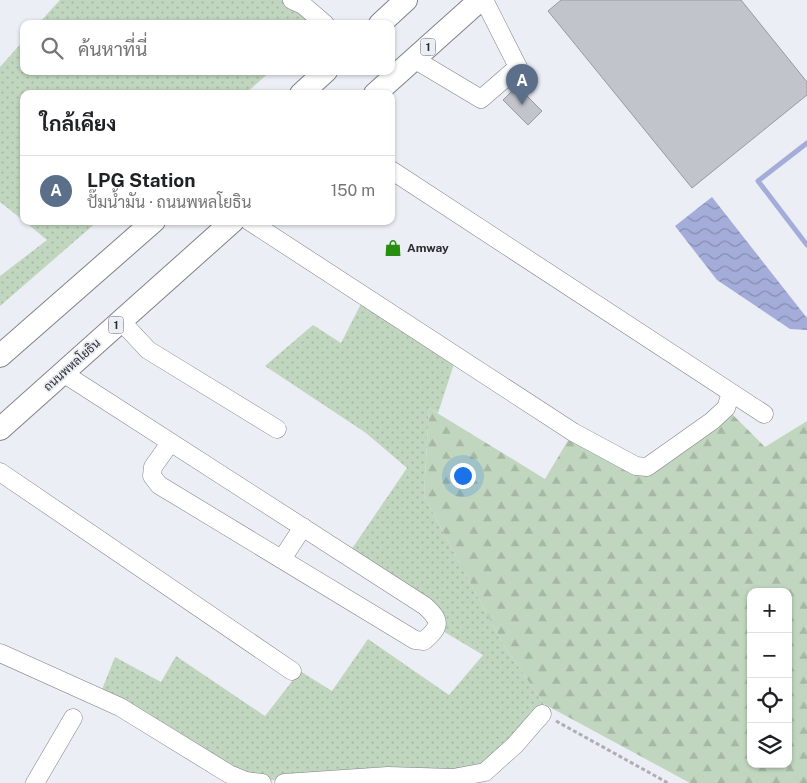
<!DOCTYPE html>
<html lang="th">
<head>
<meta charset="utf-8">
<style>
	:root { --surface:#fff; --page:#f6f6f6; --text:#202124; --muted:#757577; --line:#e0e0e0; --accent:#278e0f }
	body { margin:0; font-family:"Public Sans",Sarabun,sans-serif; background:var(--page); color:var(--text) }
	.controls { position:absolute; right:15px; bottom:15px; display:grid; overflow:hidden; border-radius:10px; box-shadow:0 1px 4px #0004 }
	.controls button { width:45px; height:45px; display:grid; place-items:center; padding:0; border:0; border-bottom:1px solid var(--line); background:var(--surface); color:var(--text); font:25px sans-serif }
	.you { position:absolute; left:462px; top:475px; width:18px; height:18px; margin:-12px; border:4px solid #fff; border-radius:50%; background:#1a73e8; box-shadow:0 0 0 8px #1a73e833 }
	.badge { display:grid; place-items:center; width:32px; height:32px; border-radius:50%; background:var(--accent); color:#fff; font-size:16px; font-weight:700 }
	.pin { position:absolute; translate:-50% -41px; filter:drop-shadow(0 1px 2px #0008) }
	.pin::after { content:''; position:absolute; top:26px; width:18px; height:15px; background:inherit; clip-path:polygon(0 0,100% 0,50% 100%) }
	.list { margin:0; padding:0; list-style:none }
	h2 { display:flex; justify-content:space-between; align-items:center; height:65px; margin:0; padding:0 20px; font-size:21px }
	h2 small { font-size:16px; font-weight:400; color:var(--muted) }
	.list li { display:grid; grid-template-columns:32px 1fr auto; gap:15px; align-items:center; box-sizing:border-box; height:70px; padding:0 20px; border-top:1px solid var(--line) }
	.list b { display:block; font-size:19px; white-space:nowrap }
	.list p { margin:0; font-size:16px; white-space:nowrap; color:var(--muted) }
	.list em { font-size:16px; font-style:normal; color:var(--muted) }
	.icon { flex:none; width:28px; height:28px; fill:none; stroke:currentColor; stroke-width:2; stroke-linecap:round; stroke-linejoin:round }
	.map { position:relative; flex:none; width:807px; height:783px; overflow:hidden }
	.search { position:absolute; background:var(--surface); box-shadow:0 1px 4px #0004; left:20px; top:20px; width:375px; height:55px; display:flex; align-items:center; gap:12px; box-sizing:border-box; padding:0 18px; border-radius:10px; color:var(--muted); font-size:19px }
	.panel { position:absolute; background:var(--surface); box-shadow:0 1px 4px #0004; left:20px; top:90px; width:375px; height:135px; border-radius:10px }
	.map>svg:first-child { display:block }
</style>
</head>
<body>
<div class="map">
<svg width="807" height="783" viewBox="0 0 807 783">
	<defs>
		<pattern id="grass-dots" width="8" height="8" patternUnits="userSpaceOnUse" patternTransform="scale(1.25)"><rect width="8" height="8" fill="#c1d6be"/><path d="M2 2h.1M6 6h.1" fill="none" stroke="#a6b8a4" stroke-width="1.8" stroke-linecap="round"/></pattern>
		<pattern id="forest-firs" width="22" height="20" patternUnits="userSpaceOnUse" patternTransform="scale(1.25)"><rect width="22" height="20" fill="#c1d6be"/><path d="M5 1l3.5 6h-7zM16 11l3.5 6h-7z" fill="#a6b8a4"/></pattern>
		<pattern id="water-waves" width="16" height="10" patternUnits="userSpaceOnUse" patternTransform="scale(1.25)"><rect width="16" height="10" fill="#a4add9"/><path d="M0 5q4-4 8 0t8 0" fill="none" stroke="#868db0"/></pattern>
	</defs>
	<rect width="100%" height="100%" fill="#eceef5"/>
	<g fill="url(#grass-dots)">
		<path d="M 60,0 L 292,0 L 325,24 L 38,24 Z"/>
		<path d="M 24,40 L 24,71 L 271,71 L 245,94 L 24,94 L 24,221 L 0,202 L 0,67 Z"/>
		<path d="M 24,221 L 98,221 L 0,306 L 0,276 L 47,240 Z"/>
		<path d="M 365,296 L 457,355 L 438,413 L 429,408 L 424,496 L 503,644 L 544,704 L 542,714 L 485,772 L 246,781 L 99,697 L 115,657 L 161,682 L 176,656 L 265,716 L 300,671 L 332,691 L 368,639 L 449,695 L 483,655 L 436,627 L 347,556 L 407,468 L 366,433 L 265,366 L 313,325 L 341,343 Z"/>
	</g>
	<path fill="url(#forest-firs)" fill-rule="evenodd" d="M 429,408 L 545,479 L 573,432 L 647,467 L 726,408 L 765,447 L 807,421 L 807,783 L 690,783 L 544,704 L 503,644 L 424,496 ZM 751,592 L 788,592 L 788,764 L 751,764 Z"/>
	<path fill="url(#water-waves)" d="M 712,197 L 807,318 L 807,330 L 790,329 L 717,280 L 675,226 Z"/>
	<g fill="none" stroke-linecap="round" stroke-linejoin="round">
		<path stroke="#a4add9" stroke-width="5" d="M 807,143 L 758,181 L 807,245"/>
	</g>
	<g fill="#c2c4cb" stroke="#9899a1">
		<path d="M 561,0 L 741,0 L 807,82 L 807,95 L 692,188 L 548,11 Z"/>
		<path d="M 517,86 L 542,111 L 528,125 L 503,100 Z"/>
	</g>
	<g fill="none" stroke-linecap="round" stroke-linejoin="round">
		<g stroke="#808289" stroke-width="19">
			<g id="minor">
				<path d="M 292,0 L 303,5 L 325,24"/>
				<path d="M 414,59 L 481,99 L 518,67 L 484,0"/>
				<path d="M 391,170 L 764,414"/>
				<path d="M 249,221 L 573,432 L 636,466 L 647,467 L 712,421 L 726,408 L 731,393"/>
				<path d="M 121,321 L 148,350 L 277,429"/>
				<path d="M 63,373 L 425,606 C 441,621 441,626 424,641 L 415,640 L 159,485 L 152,476 L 153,467 L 170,443"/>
				<path d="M 0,472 L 292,671"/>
				<path d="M 282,559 L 303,527"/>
				<path d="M 0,653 L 120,707 L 229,774 L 246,781 L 262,783"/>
				<path d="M 35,783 L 73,718"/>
				<path d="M 284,783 L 388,776 L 453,778 L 485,772 L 515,745 L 542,714"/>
			</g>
		</g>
		<g stroke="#808289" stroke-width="24">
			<g id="major">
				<path d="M 380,24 L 406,0"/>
				<path d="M 301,94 L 326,71"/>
				<path d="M 375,94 L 480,0"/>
				<path d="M 0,356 L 154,221"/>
				<path d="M 0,429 L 233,221"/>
			</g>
		</g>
		<path stroke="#adafb5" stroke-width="3" stroke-dasharray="4 2.5" stroke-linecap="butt" d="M 556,721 L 668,783"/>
		<use href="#minor" stroke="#fff" stroke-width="18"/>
		<use href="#major" stroke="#fff" stroke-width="22"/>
	</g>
	<defs>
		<g id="shop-bare" transform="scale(1.35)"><path d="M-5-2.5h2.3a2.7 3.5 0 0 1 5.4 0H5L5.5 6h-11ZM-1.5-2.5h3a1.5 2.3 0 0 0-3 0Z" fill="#278e0f" stroke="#eceef5" stroke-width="2.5" paint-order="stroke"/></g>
	</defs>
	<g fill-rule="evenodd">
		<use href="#shop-bare" x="393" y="248"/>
	</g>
	<g text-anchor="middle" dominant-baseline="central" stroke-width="4" stroke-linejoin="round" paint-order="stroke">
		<g fill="#eceef5" stroke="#65666a" stroke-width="1">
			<rect x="420.5" y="38.5" width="15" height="17" rx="4"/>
			<rect x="108.5" y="316.5" width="15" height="17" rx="4"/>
		</g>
		<g font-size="11" font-weight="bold" fill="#2b2c2f">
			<text x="428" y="47">1</text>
			<text x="116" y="325">1</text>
		</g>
		<g font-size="12" font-weight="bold" fill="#2b2c2f" stroke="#eceef5" text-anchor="start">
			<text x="407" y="248">Amway</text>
		</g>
		<g font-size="12" fill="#2b2c2f" stroke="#eceef5">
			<text transform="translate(72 365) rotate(-42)">ถนนพหลโยธิน</text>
		</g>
	</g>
</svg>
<div class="controls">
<button>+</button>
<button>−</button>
<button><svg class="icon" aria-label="locate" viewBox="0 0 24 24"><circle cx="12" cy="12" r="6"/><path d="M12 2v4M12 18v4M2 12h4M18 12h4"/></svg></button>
<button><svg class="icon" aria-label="layers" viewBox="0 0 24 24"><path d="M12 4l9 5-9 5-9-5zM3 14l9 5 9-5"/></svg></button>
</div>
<div class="you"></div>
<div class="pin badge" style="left:522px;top:105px;background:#5c6f8a">A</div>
<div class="search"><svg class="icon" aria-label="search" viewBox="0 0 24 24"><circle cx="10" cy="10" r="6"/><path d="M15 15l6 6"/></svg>ค้นหาที่นี่</div>
<section class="panel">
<h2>ใกล้เคียง<small></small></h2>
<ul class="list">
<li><span class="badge" style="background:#5c6f8a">A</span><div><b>LPG Station</b><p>ปั๊มน้ำมัน · ถนนพหลโยธิน</p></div><em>150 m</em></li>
</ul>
</section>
</div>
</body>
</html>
